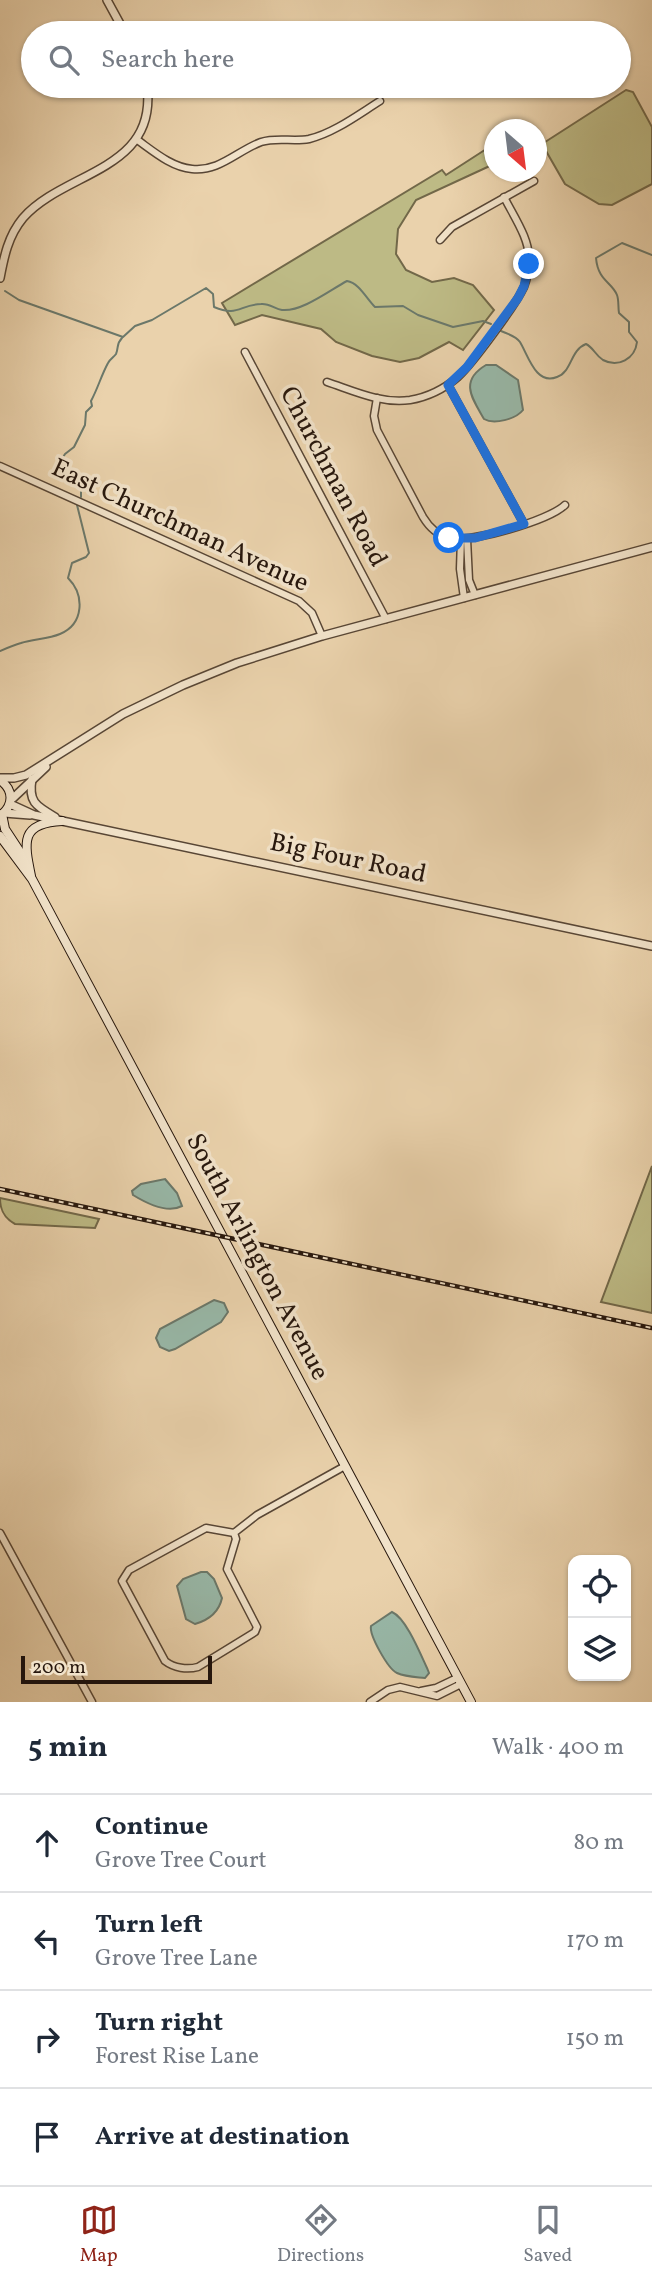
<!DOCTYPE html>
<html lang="en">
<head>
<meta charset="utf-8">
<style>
	:root { --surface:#fff; --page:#f6f6f7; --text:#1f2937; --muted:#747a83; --line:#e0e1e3; --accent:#8f2418 }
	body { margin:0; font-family:Vollkorn,serif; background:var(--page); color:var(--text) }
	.controls { position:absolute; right:21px; bottom:21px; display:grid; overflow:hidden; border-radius:14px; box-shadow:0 2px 5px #0004 }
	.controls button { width:63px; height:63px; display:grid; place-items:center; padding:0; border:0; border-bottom:2px solid var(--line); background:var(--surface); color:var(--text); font:35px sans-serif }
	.compass { position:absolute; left:484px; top:119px; width:63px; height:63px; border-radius:50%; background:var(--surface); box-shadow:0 2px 5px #0004; rotate:152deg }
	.scale { position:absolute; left:21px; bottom:18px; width:191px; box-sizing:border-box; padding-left:7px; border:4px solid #27170d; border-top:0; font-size:19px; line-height:24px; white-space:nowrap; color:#27170d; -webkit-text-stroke:5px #f1e2c9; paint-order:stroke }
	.stop { position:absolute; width:21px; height:21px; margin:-16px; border:5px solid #1a73e8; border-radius:50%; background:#fff }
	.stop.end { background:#1a73e8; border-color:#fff; box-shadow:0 2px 7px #0008 }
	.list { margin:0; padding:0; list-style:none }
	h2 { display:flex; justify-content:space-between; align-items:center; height:91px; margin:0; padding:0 28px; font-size:30px }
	h2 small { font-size:23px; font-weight:400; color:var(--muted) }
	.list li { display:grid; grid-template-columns:46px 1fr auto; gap:21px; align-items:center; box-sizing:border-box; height:98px; padding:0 28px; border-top:2px solid var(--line) }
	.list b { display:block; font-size:26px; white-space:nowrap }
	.list p { margin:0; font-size:23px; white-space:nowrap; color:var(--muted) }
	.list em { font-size:23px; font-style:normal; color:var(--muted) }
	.icon { flex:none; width:38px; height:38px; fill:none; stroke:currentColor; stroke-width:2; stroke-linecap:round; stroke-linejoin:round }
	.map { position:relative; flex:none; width:652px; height:1702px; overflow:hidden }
	.search { position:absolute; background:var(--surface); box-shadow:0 2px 5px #0004; left:21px; right:21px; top:21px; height:77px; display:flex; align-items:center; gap:18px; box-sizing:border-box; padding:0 24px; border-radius:38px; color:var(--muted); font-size:26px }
	.sheet { height:483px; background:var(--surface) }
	nav { display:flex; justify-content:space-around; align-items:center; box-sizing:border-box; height:98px; border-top:2px solid var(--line); background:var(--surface); font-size:19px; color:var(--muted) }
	nav a { display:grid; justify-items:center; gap:4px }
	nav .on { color:var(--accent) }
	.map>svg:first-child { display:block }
</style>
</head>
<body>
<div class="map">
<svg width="652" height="1702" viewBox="0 0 652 1702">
	<rect width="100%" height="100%" fill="#ead2ac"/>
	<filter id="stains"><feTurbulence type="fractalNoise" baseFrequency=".00286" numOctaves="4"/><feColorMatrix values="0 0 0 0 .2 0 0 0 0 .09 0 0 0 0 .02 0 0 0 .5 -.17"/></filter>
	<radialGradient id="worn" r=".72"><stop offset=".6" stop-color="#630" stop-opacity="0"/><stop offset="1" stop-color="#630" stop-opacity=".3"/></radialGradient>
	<g fill="#bdba85" stroke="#726849" stroke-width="2">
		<path d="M 626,90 L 633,92 L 652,127 L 652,184 L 612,205 L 599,204 L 565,184 L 542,144 Z"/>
		<path d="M 494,144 L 494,164 L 416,200 L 398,229 L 396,254 L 406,270 L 432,282 L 454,278 L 473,285 L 494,310 L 463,350 L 449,342 L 419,358 L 400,362 L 372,356 L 336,342 L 321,329 L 262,315 L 235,325 L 222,303 L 442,170 L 446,175 Z"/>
		<path d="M 652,1166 L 652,1313 L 601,1302 Z"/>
		<path d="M 0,1198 L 99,1219 L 95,1228 L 15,1224 C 4,1218 0,1210 0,1198 Z"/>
	</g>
	<g fill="#98b8a8" stroke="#6b786a" stroke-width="2">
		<path d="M 486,365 L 496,365 L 518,380 L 523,410 C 516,419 494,425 484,419 C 472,398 459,381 486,365 Z"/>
		<path d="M 165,1179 L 177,1193 L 182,1206 C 167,1214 146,1203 133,1195 L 132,1191 L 141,1184 Z"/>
		<path d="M 214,1300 L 224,1303 L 228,1312 L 221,1322 L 175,1349 L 169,1351 L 160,1347 L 156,1338 L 160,1329 Z"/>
		<path d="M 201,1572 L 207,1572 L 214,1579 L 222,1598 C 219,1612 209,1620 195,1624 L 186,1619 L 177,1586 L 183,1579 Z"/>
		<path d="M 392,1612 C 406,1618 420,1653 427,1668 L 429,1673 L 425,1678 C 417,1677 406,1677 397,1673 C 388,1669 369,1635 371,1626 Z"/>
	</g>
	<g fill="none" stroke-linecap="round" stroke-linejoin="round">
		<g stroke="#6b786a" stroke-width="2">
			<path d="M 5,291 L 19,300 L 123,337 L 135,326 L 152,320 L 206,288 L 213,294 L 214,307 C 238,317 239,305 261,304 C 269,303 275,309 282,310 C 302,312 330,290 347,281 C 359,283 366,298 375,307 L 403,306 L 418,315 L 453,327 L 483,321 L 491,324"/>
			<path d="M 501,331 C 508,334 516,336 520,342 C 528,355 536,386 557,377 C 572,372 570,350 586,344 C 594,348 595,355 603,360 C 618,368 635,359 637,342 L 629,332 L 629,322 L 619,313 C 618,308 619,300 617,295 C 612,282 598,281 596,258 L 622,243 L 652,255"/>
			<path d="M 81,497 L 81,489 L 66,479 L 59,464 L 65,454 L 74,447 L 85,425 L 86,412 L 92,406 L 91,401 C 98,388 101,376 108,363 C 110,359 114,357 116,354 C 119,347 116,344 122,338"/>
			<path d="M 0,651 C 7,648 14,645 21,643 C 33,639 48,639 60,634 C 84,624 85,595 68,578 L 72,563 L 86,557 L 89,553 L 77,505"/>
		</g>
		<g stroke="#584635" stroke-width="9">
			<g id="minor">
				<path d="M 136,139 C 153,151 171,167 192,169 C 219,172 237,151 261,142 C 277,137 293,142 309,139 C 334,133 359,114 380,101"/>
				<path d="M 440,240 L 452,227 L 534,181"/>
				<path d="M 245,352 L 386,619"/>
				<path d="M 327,382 C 354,391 381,404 410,400 C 428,397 444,389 458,377 C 473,363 515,306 524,287 C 527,279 529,270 529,261 C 530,239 514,217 504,197"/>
				<path d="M 448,385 L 524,524"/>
				<path d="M 377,398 L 374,416 L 377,430 L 423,517 C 429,527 437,535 449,538 C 471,543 548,521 565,505"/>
				<path d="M 0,466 L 299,601 L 312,613 L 322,636"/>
				<path d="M 461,539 L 460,569 L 464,598"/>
				<path d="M 467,539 L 469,580 L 475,595"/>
				<path d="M 0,1533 L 92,1702"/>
				<path d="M 234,1533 L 236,1539 L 227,1569 L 257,1627 L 255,1632 L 198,1667 C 187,1670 174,1668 165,1661 L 122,1581 L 129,1570 L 206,1528 L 234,1533 L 257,1515 L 345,1466"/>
				<path d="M 421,1691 L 436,1688 L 457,1678"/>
				<path d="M 370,1702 L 388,1690 L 400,1687 L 437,1696 L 461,1684"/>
			</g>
		</g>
		<g stroke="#584635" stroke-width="10">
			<g id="tertiary">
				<path d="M 107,0 L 125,33"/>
				<path d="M 0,278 C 4,257 8,236 23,218 C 64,171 158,171 147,86"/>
				<path d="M 0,778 L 14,778 L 26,775 L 123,714 L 183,685 L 237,663 L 322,636 L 652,547"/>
				<path d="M 32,779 C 28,802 36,806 55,817"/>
				<path d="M 11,800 L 46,767"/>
				<path d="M 10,804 L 34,815 L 652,946"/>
				<path d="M 4,813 L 30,815"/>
			</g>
		</g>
		<g stroke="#27170d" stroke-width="10">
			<g id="secondary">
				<path d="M 0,780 C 14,790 14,805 0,816"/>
				<path d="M 2,814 L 5,829 L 26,861"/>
				<path d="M 0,836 L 32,879 L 471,1702"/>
				<path d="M 31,876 C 24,842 20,823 62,821"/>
			</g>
		</g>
		<use href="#minor" stroke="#f1e2c9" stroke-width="6"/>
		<use href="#tertiary" stroke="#f1e2c9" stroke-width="7"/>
		<use href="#secondary" stroke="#f1e2c9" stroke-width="8"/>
		<g stroke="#27170d" stroke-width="4.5">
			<path id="rail" d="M 0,1189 L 652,1328"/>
		</g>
		<use href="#rail" stroke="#f1e2c9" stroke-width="2" stroke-dasharray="5" stroke-linecap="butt"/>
	</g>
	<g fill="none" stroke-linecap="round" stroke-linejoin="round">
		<path stroke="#1a73e8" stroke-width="9" d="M 449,538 L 475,538 L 524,524 L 448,385 L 467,367 L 518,298 L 524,286 L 529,264"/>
	</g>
	<g text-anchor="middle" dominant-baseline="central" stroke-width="7" stroke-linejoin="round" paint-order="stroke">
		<g font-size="26" fill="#27170d" stroke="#f1e2c9">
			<text transform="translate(333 477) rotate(62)">Churchman Road</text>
			<text transform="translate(180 526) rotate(25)">East Churchman Avenue</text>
			<text transform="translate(348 859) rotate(12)">Big Four Road</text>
			<text transform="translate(257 1257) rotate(62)">South Arlington Avenue</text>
		</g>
	</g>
	<rect width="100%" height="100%" filter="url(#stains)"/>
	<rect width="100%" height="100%" fill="url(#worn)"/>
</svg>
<div class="controls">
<button><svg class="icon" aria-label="locate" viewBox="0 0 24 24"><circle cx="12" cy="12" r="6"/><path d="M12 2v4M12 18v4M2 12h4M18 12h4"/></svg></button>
<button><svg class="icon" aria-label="layers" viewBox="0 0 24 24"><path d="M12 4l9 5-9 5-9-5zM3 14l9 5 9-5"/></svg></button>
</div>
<svg class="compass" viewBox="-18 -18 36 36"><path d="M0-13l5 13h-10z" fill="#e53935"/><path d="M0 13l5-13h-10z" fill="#747a83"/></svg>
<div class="scale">200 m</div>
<div class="stop" style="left:449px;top:538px"></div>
<div class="stop end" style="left:529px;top:264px"></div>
<div class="search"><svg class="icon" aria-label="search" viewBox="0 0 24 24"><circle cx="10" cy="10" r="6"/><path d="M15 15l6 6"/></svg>Search here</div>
</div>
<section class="sheet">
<h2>5 min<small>Walk · 400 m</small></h2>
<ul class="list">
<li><svg class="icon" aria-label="ahead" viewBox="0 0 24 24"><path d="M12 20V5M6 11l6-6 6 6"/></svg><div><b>Continue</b><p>Grove Tree Court</p></div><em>80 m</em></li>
<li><svg class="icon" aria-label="left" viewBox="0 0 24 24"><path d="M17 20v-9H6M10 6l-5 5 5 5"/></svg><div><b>Turn left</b><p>Grove Tree Lane</p></div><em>170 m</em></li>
<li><svg class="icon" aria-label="right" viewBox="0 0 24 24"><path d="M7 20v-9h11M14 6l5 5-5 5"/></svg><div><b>Turn right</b><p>Forest Rise Lane</p></div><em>150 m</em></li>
<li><svg class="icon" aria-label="arrive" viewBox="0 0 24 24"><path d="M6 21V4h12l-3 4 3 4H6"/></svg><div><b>Arrive at destination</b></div></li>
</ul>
</section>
<nav>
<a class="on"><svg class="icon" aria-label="map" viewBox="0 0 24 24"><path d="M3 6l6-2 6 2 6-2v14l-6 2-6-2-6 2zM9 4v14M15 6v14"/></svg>Map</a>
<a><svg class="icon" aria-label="directions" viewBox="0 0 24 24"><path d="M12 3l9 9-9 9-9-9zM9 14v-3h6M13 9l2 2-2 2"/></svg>Directions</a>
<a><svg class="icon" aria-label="saved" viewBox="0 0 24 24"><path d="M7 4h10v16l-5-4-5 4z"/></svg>Saved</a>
</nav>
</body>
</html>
